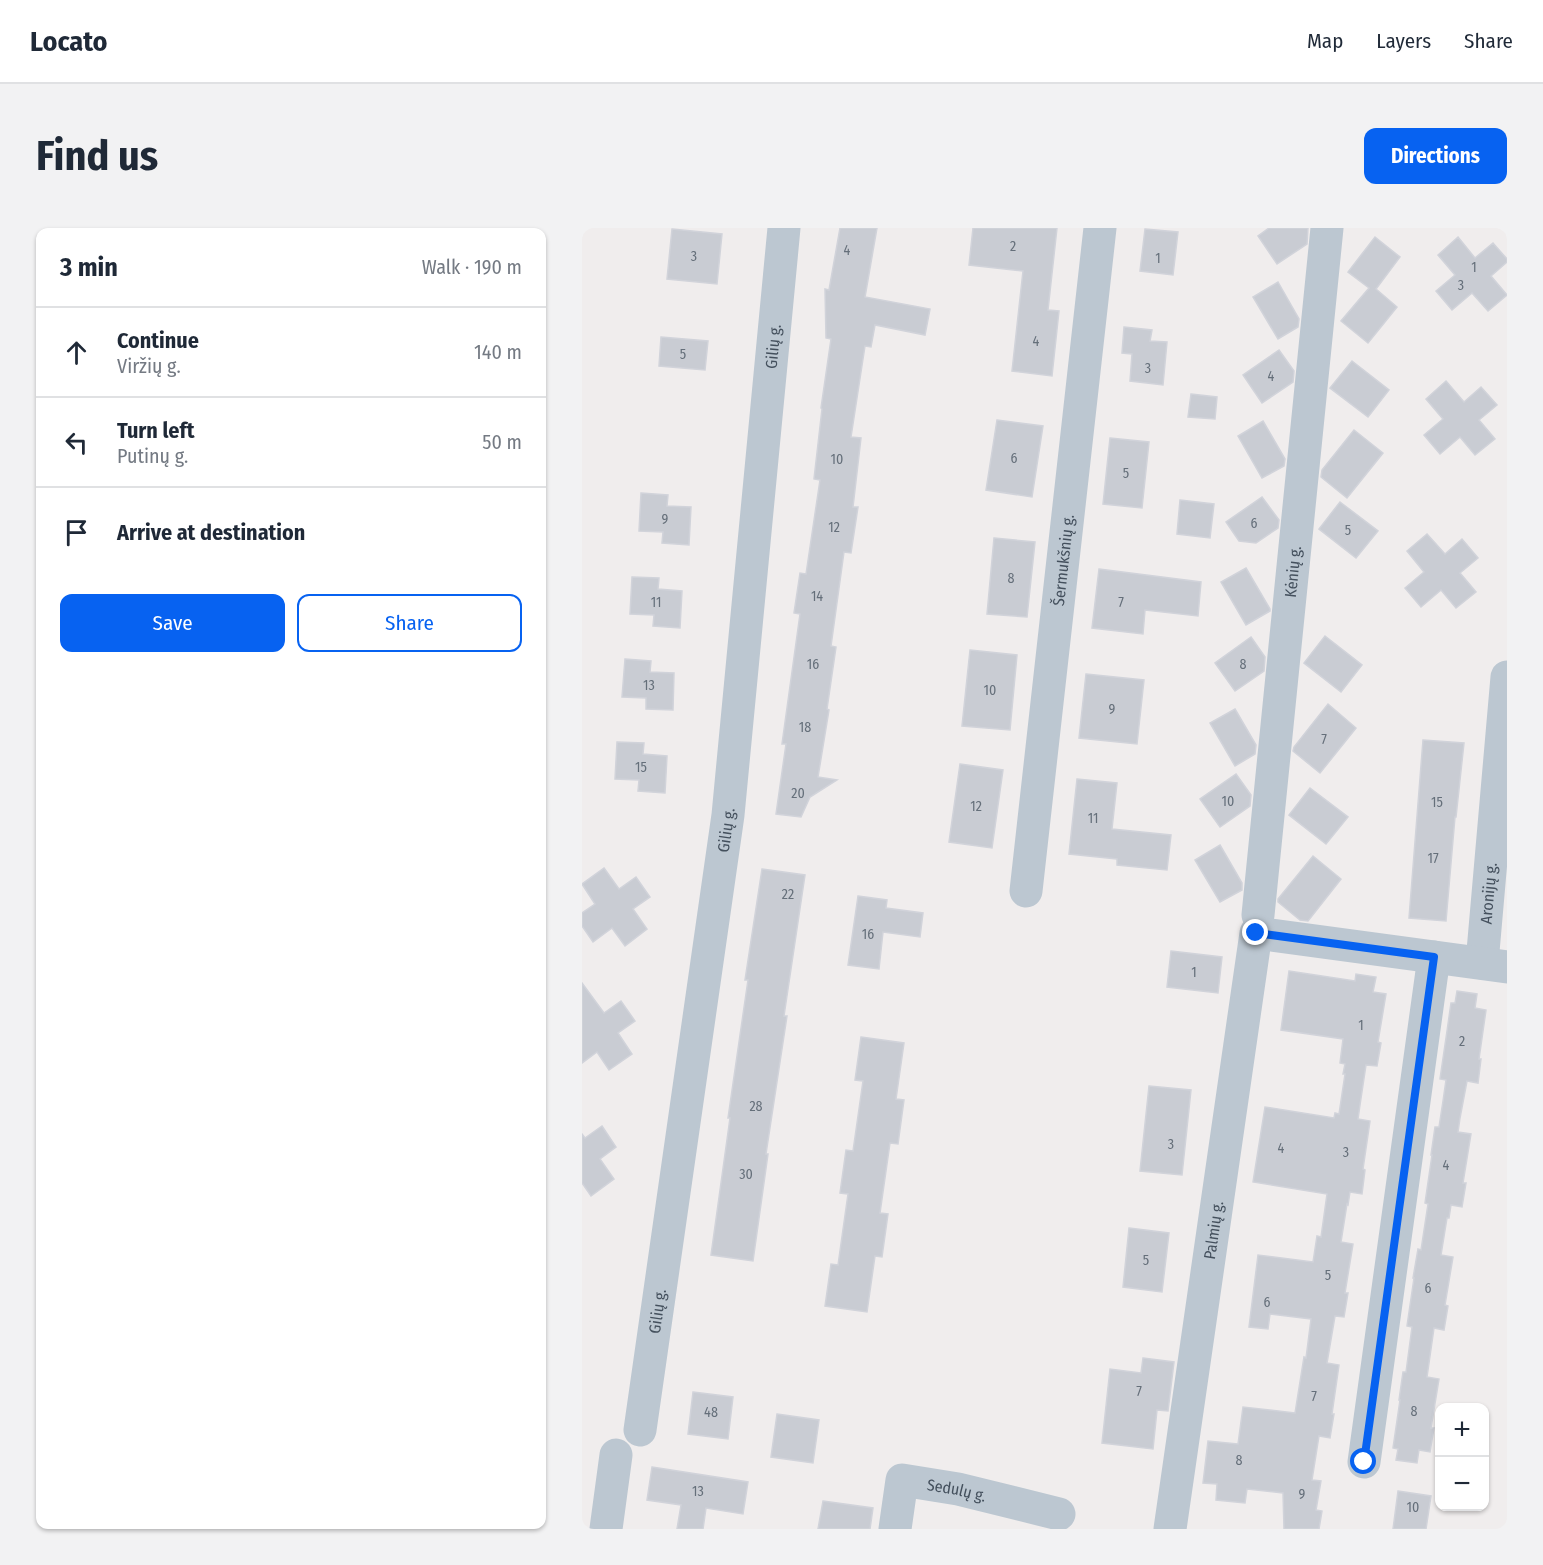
<!DOCTYPE html>
<html lang="en">
<head>
<meta charset="utf-8">
<style>
	:root { --surface:#fff; --page:#f2f2f3; --text:#1f2937; --muted:#747a83; --line:#e0e1e3; --accent:#0762f1 }
	body { margin:0; font-family:"Fira Sans Condensed",sans-serif; background:var(--page); color:var(--text) }
	.controls { position:absolute; right:18px; bottom:18px; display:grid; overflow:hidden; border-radius:12px; box-shadow:0 2px 4px #0004 }
	.controls button { width:54px; height:54px; display:grid; place-items:center; padding:0; border:0; border-bottom:2px solid var(--line); background:var(--surface); color:var(--text); font:30px sans-serif }
	.stop { position:absolute; width:18px; height:18px; margin:-14px; border:4px solid #0762f1; border-radius:50%; background:#fff }
	.stop.end { background:#0762f1; border-color:#fff; box-shadow:0 2px 6px #0008 }
	.list { margin:0; padding:0; list-style:none }
	h2 { display:flex; justify-content:space-between; align-items:center; height:78px; margin:0; padding:0 24px; font-size:26px }
	h2 small { font-size:20px; font-weight:400; color:var(--muted) }
	.list li { display:grid; grid-template-columns:39px 1fr auto; gap:18px; align-items:center; box-sizing:border-box; height:90px; padding:0 24px; border-top:2px solid var(--line) }
	.list b { display:block; font-size:22px; white-space:nowrap }
	.list p { margin:0; font-size:20px; white-space:nowrap; color:var(--muted) }
	.list em { font-size:20px; font-style:normal; color:var(--muted) }
	.actions { display:flex; gap:12px; padding:18px 24px }
	.actions a { flex:1; padding:14px 0; border:2px solid var(--accent); border-radius:12px; text-align:center; font-size:21px; color:var(--accent) }
	.actions .main { background:var(--accent); color:#fff }
	.icon { flex:none; width:33px; height:33px; fill:none; stroke:currentColor; stroke-width:2; stroke-linecap:round; stroke-linejoin:round }
	.map { position:relative; flex:none; width:925px; height:1301px; overflow:hidden; border-radius:12px }
	header { display:flex; align-items:center; gap:36px; box-sizing:border-box; height:84px; padding:0 30px; background:var(--surface); border-bottom:2px solid var(--line) }
	header strong { font-size:28px }
	nav { display:flex; gap:33px; margin-inline-start:auto; font-size:21px }
	.intro { display:flex; align-items:center; justify-content:space-between; box-sizing:border-box; height:144px; padding:0 36px }
	h1 { margin:0; font-size:42px }
	.button { padding:15px 27px; border-radius:12px; background:var(--accent); color:#fff; font-size:21px; font-weight:700 }
	main { display:flex; gap:36px; padding:0 36px }
	aside { flex:1; background:var(--surface); border-radius:12px; box-shadow:0 2px 4px #0004 }
	.map>svg:first-child { display:block }
</style>
</head>
<body>
<header>
<strong>Locato</strong>
<nav><a>Map</a><a>Layers</a><a>Share</a></nav>
</header>
<div class="intro"><h1>Find us</h1><a class="button">Directions</a></div>
<main>
<aside>
<h2>3 min<small>Walk · 190 m</small></h2>
<ul class="list">
<li><svg class="icon" aria-label="ahead" viewBox="0 0 24 24"><path d="M12 20V5M6 11l6-6 6 6"/></svg><div><b>Continue</b><p>Viržių g.</p></div><em>140 m</em></li>
<li><svg class="icon" aria-label="left" viewBox="0 0 24 24"><path d="M17 20v-9H6M10 6l-5 5 5 5"/></svg><div><b>Turn left</b><p>Putinų g.</p></div><em>50 m</em></li>
<li><svg class="icon" aria-label="arrive" viewBox="0 0 24 24"><path d="M6 21V4h12l-3 4 3 4H6"/></svg><div><b>Arrive at destination</b></div></li>
</ul>
<div class="actions"><a class="main">Save</a><a>Share</a></div>
</aside>
<div class="map">
<svg width="925" height="1301" viewBox="0 0 925 1301">
	<rect width="100%" height="100%" fill="#f0eded"/>
	<g fill="#c9ccd3" stroke="#d1d3da" stroke-width="1.5">
		<path d="M 258,0 L 295,0 L 283,69 L 348,81 L 343,107 L 293,97 L 289,119 L 283,118 L 269,209 L 279,210 L 271,279 L 276,279 L 269,325 L 262,324 L 249,418 L 254,419 L 245,481 L 247,482 L 236,549 L 255,552 L 228,569 L 219,589 L 194,586 L 204,516 L 200,516 L 218,386 L 212,385 L 218,345 L 224,346 L 238,252 L 232,251 L 240,181 L 239,180 L 249,111 L 244,110 L 243,61 L 247,62 Z"/>
		<path d="M 391,0 L 475,0 L 466,82 L 477,83 L 470,148 L 430,143 L 441,43 L 387,37 Z"/>
		<path d="M 687,0 L 726,0 L 725,16 L 695,36 L 676,8 Z"/>
		<path d="M 90,1 L 140,6 L 135,56 L 85,51 Z"/>
		<path d="M 563,1 L 596,4 L 591,47 L 558,43 Z"/>
		<path d="M 793,9 L 818,29 L 794,61 L 815,79 L 786,115 L 759,93 L 787,60 L 766,44 Z"/>
		<path d="M 876,9 L 893,30 L 911,15 L 925,31 L 925,34 L 909,48 L 925,67 L 906,83 L 890,65 L 870,82 L 854,63 L 873,47 L 856,27 Z"/>
		<path d="M 696,54 L 717,91 L 716,99 L 696,111 L 671,69 Z"/>
		<path d="M 542,99 L 570,102 L 568,113 L 585,114 L 581,157 L 548,153 L 550,126 L 540,125 Z"/>
		<path d="M 79,109 L 126,113 L 123,142 L 77,138 Z"/>
		<path d="M 697,122 L 712,143 L 711,154 L 680,175 L 661,147 Z"/>
		<path d="M 770,133 L 807,162 L 786,189 L 748,160 Z"/>
		<path d="M 864,153 L 882,174 L 899,159 L 915,177 L 897,192 L 913,211 L 893,227 L 878,209 L 858,226 L 842,207 L 861,191 L 844,171 Z"/>
		<path d="M 609,166 L 635,169 L 633,191 L 606,189 Z"/>
		<path d="M 415,192 L 461,198 L 450,269 L 404,262 Z"/>
		<path d="M 681,193 L 703,231 L 702,238 L 680,250 L 656,208 Z"/>
		<path d="M 772,202 L 801,225 L 765,270 L 739,249 L 740,242 Z"/>
		<path d="M 528,210 L 567,214 L 560,280 L 521,276 Z"/>
		<path d="M 59,265 L 86,267 L 85,278 L 109,279 L 107,317 L 80,315 L 81,304 L 57,303 Z"/>
		<path d="M 680,269 L 697,292 L 696,300 L 674,315 L 657,313 L 644,294 Z"/>
		<path d="M 598,272 L 632,276 L 628,310 L 595,306 Z"/>
		<path d="M 758,274 L 796,303 L 774,330 L 737,301 Z"/>
		<path d="M 845,306 L 863,326 L 880,311 L 896,330 L 878,345 L 894,364 L 874,380 L 859,362 L 839,379 L 823,360 L 842,344 L 825,323 Z"/>
		<path d="M 412,310 L 453,314 L 445,389 L 405,386 Z"/>
		<path d="M 664,340 L 688,381 L 688,383 L 664,397 L 639,354 Z"/>
		<path d="M 517,341 L 619,354 L 616,388 L 563,382 L 561,406 L 510,400 Z"/>
		<path d="M 50,349 L 77,350 L 76,361 L 100,363 L 98,400 L 71,398 L 72,387 L 48,386 Z"/>
		<path d="M 743,408 L 780,437 L 759,464 L 722,435 Z"/>
		<path d="M 669,409 L 683,429 L 682,443 L 653,463 L 633,435 Z"/>
		<path d="M 388,422 L 435,427 L 428,502 L 380,498 Z"/>
		<path d="M 43,431 L 69,433 L 68,444 L 92,445 L 91,482 L 64,481 L 64,470 L 40,469 Z"/>
		<path d="M 504,446 L 562,452 L 555,516 L 497,510 Z"/>
		<path d="M 746,476 L 774,500 L 738,545 L 711,523 L 712,519 Z"/>
		<path d="M 653,481 L 674,517 L 673,526 L 653,538 L 628,495 Z"/>
		<path d="M 841,512 L 882,515 L 874,589 L 873,589 L 864,693 L 827,690 Z"/>
		<path d="M 35,514 L 62,515 L 61,526 L 85,528 L 83,565 L 56,563 L 57,552 L 33,551 Z"/>
		<path d="M 378,536 L 421,542 L 410,620 L 367,614 Z"/>
		<path d="M 654,546 L 669,567 L 668,578 L 638,599 L 618,571 Z"/>
		<path d="M 495,551 L 535,555 L 530,601 L 589,607 L 585,642 L 535,637 L 535,631 L 487,626 Z"/>
		<path d="M 728,560 L 766,589 L 744,616 L 707,587 Z"/>
		<path d="M 638,617 L 660,655 L 660,662 L 638,674 L 613,632 Z"/>
		<path d="M 731,628 L 759,651 L 726,693 L 718,692 L 696,674 L 696,671 Z"/>
		<path d="M 22,640 L 37,661 L 54,649 L 68,669 L 51,681 L 65,701 L 43,718 L 30,700 L 11,714 L 0,698 L 0,685 L 13,676 L 0,656 Z"/>
		<path d="M 180,641 L 223,647 L 202,788 L 205,788 L 184,926 L 186,926 L 171,1033 L 129,1027 L 148,890 L 146,890 L 166,752 L 163,752 Z"/>
		<path d="M 276,668 L 305,672 L 304,680 L 341,685 L 338,709 L 301,704 L 297,741 L 266,737 Z"/>
		<path d="M 589,723 L 640,729 L 636,765 L 585,759 Z"/>
		<path d="M 707,743 L 773,753 L 774,746 L 794,749 L 791,764 L 804,766 L 796,814 L 799,815 L 795,838 L 784,837 L 778,877 L 776,891 L 788,893 L 781,941 L 783,942 L 780,966 L 768,964 L 766,977 L 765,976 L 759,1014 L 771,1016 L 763,1065 L 766,1065 L 762,1089 L 753,1088 L 745,1135 L 757,1137 L 750,1186 L 752,1186 L 748,1210 L 737,1208 L 730,1252 L 739,1253 L 734,1282 L 740,1283 L 737,1301 L 702,1301 L 701,1265 L 665,1261 L 663,1275 L 634,1272 L 635,1256 L 621,1255 L 626,1213 L 656,1216 L 661,1179 L 713,1185 L 722,1129 L 724,1130 L 729,1091 L 688,1086 L 686,1101 L 667,1099 L 676,1027 L 731,1034 L 735,1008 L 739,1009 L 745,966 L 671,954 L 683,879 L 752,890 L 753,885 L 757,886 L 763,846 L 761,846 L 763,836 L 758,835 L 761,811 L 699,802 Z"/>
		<path d="M 0,755 L 22,785 L 39,773 L 53,793 L 36,805 L 50,826 L 27,842 L 15,824 L 0,835 Z"/>
		<path d="M 875,763 L 895,766 L 893,780 L 904,782 L 897,831 L 899,831 L 896,855 L 885,853 L 878,890 L 876,904 L 889,906 L 881,955 L 884,955 L 880,979 L 869,977 L 867,990 L 865,990 L 859,1027 L 871,1029 L 863,1077 L 866,1078 L 862,1102 L 852,1100 L 845,1149 L 857,1151 L 849,1200 L 852,1200 L 848,1224 L 837,1222 L 835,1235 L 814,1232 L 816,1221 L 811,1220 L 818,1172 L 817,1172 L 821,1144 L 824,1144 L 830,1099 L 825,1098 L 832,1050 L 831,1050 L 836,1021 L 839,1022 L 846,976 L 843,975 L 850,927 L 849,927 L 853,899 L 857,899 L 861,873 L 864,852 L 858,851 L 865,803 L 869,775 L 873,775 Z"/>
		<path d="M 279,809 L 322,815 L 314,871 L 322,872 L 316,916 L 308,915 L 298,985 L 306,986 L 300,1029 L 293,1028 L 285,1084 L 243,1078 L 249,1036 L 256,1037 L 266,966 L 258,965 L 264,922 L 271,923 L 281,853 L 273,852 Z"/>
		<path d="M 567,858 L 609,862 L 600,947 L 558,943 Z"/>
		<path d="M 20,898 L 34,919 L 18,931 L 32,951 L 9,968 L 0,955 L 0,906 L 3,910 Z"/>
		<path d="M 547,1000 L 587,1005 L 580,1064 L 541,1059 Z"/>
		<path d="M 561,1130 L 592,1134 L 586,1183 L 575,1182 L 571,1221 L 520,1215 L 528,1141 L 559,1145 Z"/>
		<path d="M 111,1164 L 151,1169 L 146,1211 L 106,1206 Z"/>
		<path d="M 195,1186 L 237,1192 L 231,1235 L 189,1229 Z"/>
		<path d="M 70,1239 L 166,1254 L 161,1286 L 124,1280 L 121,1301 L 95,1301 L 99,1277 L 65,1272 Z"/>
		<path d="M 816,1263 L 849,1268 L 844,1301 L 811,1301 Z"/>
		<path d="M 241,1273 L 291,1280 L 288,1301 L 236,1301 Z"/>
	</g>
	<g fill="none" stroke-linecap="round" stroke-linejoin="round">
		<g stroke="#bcc7d1" stroke-width="33">
			<path id="s1" d="M 444,663 L 518,0"/>
			<path id="s2" d="M 676,687 L 745,0"/>
			<path id="s3" d="M 900,735 L 925,449"/>
			<path id="s4" d="M 58,1202 L 146,587 L 202,0"/>
			<path d="M 782,1234 L 852,729"/>
			<path d="M 24,1301 L 34,1227"/>
			<path id="s5" d="M 313,1301 L 320,1252 L 376,1261 L 477,1286"/>
			<path id="s6" d="M 588,1301 L 674,705 L 925,739"/>
		</g>
	</g>
	<g fill="none" stroke-linecap="round" stroke-linejoin="round">
		<path stroke="#0762f1" stroke-width="8" d="M 674,705 L 852,729 L 782,1234"/>
	</g>
	<g text-anchor="middle" dominant-baseline="central" stroke-width="4.5" stroke-linejoin="round" paint-order="stroke">
		<g font-size="14" fill="#656f7a">
			<text x="431" y="18">2</text>
			<text x="265" y="22">4</text>
			<text x="112" y="28">3</text>
			<text x="576" y="30">1</text>
			<text x="892" y="39">1</text>
			<text x="879" y="57">3</text>
			<text x="454" y="113">4</text>
			<text x="101" y="126">5</text>
			<text x="566" y="140">3</text>
			<text x="689" y="148">4</text>
			<text x="432" y="230">6</text>
			<text x="255" y="231">10</text>
			<text x="544" y="245">5</text>
			<text x="83" y="291">9</text>
			<text x="672" y="295">6</text>
			<text x="252" y="299">12</text>
			<text x="766" y="302">5</text>
			<text x="429" y="350">8</text>
			<text x="235" y="368">14</text>
			<text x="74" y="374">11</text>
			<text x="539" y="374">7</text>
			<text x="231" y="436">16</text>
			<text x="661" y="436">8</text>
			<text x="67" y="457">13</text>
			<text x="408" y="462">10</text>
			<text x="530" y="481">9</text>
			<text x="223" y="499">18</text>
			<text x="742" y="511">7</text>
			<text x="59" y="539">15</text>
			<text x="216" y="565">20</text>
			<text x="646" y="573">10</text>
			<text x="855" y="574">15</text>
			<text x="394" y="578">12</text>
			<text x="511" y="590">11</text>
			<text x="851" y="630">17</text>
			<text x="206" y="666">22</text>
			<text x="286" y="706">16</text>
			<text x="612" y="744">1</text>
			<text x="779" y="797">1</text>
			<text x="880" y="813">2</text>
			<text x="174" y="878">28</text>
			<text x="589" y="916">3</text>
			<text x="699" y="920">4</text>
			<text x="764" y="924">3</text>
			<text x="864" y="937">4</text>
			<text x="164" y="946">30</text>
			<text x="564" y="1032">5</text>
			<text x="746" y="1047">5</text>
			<text x="846" y="1060">6</text>
			<text x="685" y="1074">6</text>
			<text x="557" y="1163">7</text>
			<text x="732" y="1168">7</text>
			<text x="832" y="1183">8</text>
			<text x="129" y="1184">48</text>
			<text x="657" y="1232">8</text>
			<text x="116" y="1263">13</text>
			<text x="720" y="1266">9</text>
			<text x="831" y="1279">10</text>
		</g>
		<g font-size="16" fill="#44505d" stroke="#fff">
			<text stroke="none"><textPath href="#s4" startOffset="1092">Gilių g.</textPath></text>
			<text stroke="none"><textPath href="#s1" startOffset="333">Šermukšnių g.</textPath></text>
			<text stroke="none"><textPath href="#s2" startOffset="345">Kėnių g.</textPath></text>
			<text stroke="none"><textPath href="#s4" startOffset="606">Gilių g.</textPath></text>
			<text stroke="none"><textPath href="#s3" startOffset="70">Aronijų g.</textPath></text>
			<text stroke="none"><textPath href="#s6" startOffset="302">Palmių g.</textPath></text>
			<text stroke="none"><textPath href="#s4" startOffset="120">Gilių g.</textPath></text>
			<text stroke="none"><textPath href="#s5" startOffset="105">Sedulų g.</textPath></text>
		</g>
	</g>
</svg>
<div class="controls">
<button>+</button>
<button>−</button>
</div>
<div class="stop" style="left:782px;top:1234px"></div>
<div class="stop end" style="left:674px;top:705px"></div>
</div>
</main>
</body>
</html>
